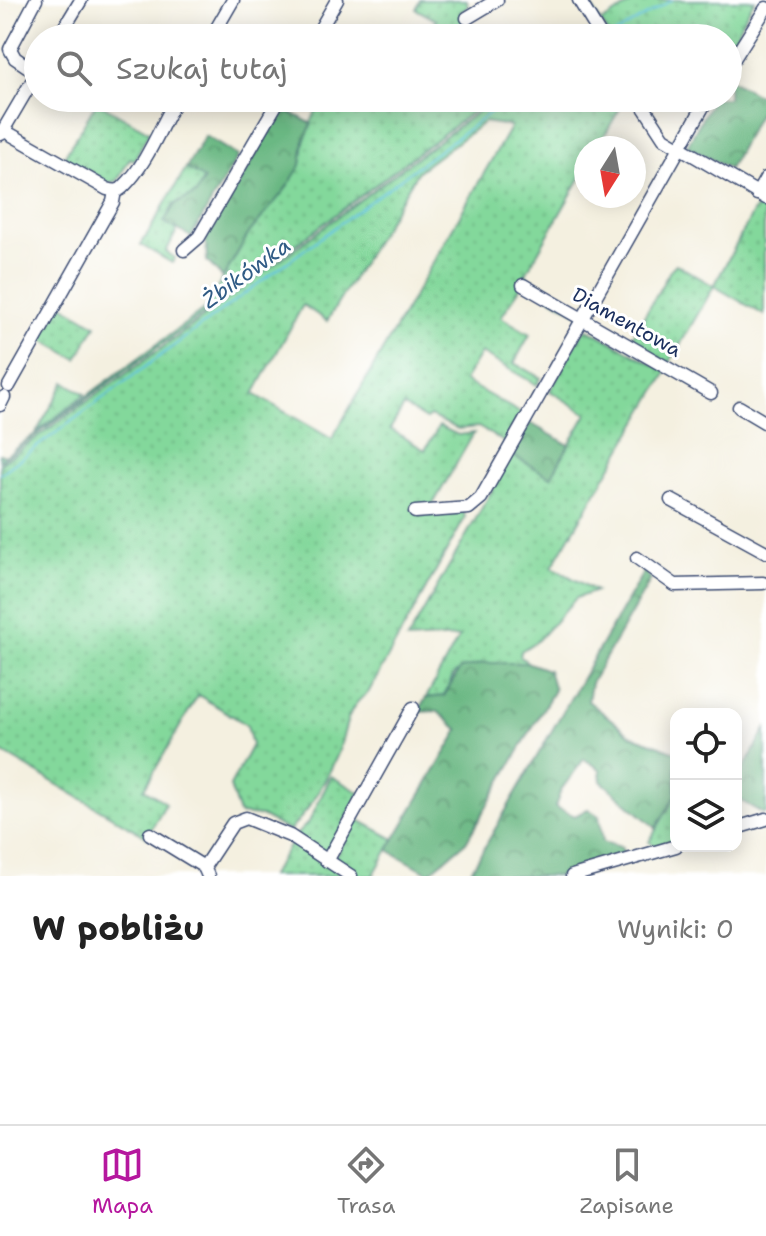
<!DOCTYPE html>
<html lang="pl">
<head>
<meta charset="utf-8">
<style>
	:root { --surface:#fff; --page:#f6f6f6; --text:#222; --muted:#767676; --line:#e0e0e0; --accent:#b5179e }
	body { margin:0; font-family:"Shantell Sans",sans-serif; background:var(--page); color:var(--text) }
	.controls { position:absolute; right:24px; bottom:24px; display:grid; overflow:hidden; border-radius:16px; box-shadow:0 4px 20px #0003 }
	.controls button { width:72px; height:72px; display:grid; place-items:center; padding:0; border:0; border-bottom:2px solid var(--line); background:var(--surface); color:var(--text); font:40px sans-serif }
	.compass { position:absolute; left:574px; top:136px; width:72px; height:72px; border-radius:50%; background:var(--surface); box-shadow:0 4px 20px #0003; rotate:191deg }
	.list { margin:0; padding:0; list-style:none }
	h2 { display:flex; justify-content:space-between; align-items:center; height:104px; margin:0; padding:0 32px; font-size:34px }
	h2 small { font-size:26px; font-weight:400; color:var(--muted) }
	.icon { flex:none; width:44px; height:44px; fill:none; stroke:currentColor; stroke-width:2; stroke-linecap:round; stroke-linejoin:round }
	.map { position:relative; flex:none; width:766px; height:876px; overflow:hidden }
	.search { position:absolute; background:var(--surface); box-shadow:0 4px 20px #0003; left:24px; right:24px; top:24px; height:88px; display:flex; align-items:center; gap:20px; box-sizing:border-box; padding:0 28px; border-radius:44px; color:var(--muted); font-size:30px }
	.sheet { height:248px; background:var(--surface) }
	nav { display:flex; justify-content:space-around; align-items:center; box-sizing:border-box; height:112px; border-top:2px solid var(--line); background:var(--surface); font-size:22px; color:var(--muted) }
	nav a { display:grid; justify-items:center; gap:4px }
	nav .on { color:var(--accent) }
	.map>svg:first-child { display:block }
</style>
</head>
<body>
<div class="map">
<svg width="766" height="876" viewBox="0 0 766 876">
	<defs>
		<pattern id="grass-dots" width="8" height="8" patternUnits="userSpaceOnUse" patternTransform="scale(2)"><rect width="8" height="8" fill="#83d89b"/><path d="M2 2h.1M6 6h.1" fill="none" stroke="#71ba88" stroke-width="1.8" stroke-linecap="round"/></pattern>
		<pattern id="forest-crowns" width="20" height="18" patternUnits="userSpaceOnUse" patternTransform="scale(2)"><rect width="20" height="18" fill="#6ab883"/><path d="M2 6a3 3 0 1 1 6 0M12 15a3 3 0 1 1 6 0" fill="none" stroke="#56966e"/></pattern>
		<pattern id="park-crowns" width="20" height="18" patternUnits="userSpaceOnUse" patternTransform="scale(2)"><rect width="20" height="18" fill="#83d89b"/><path d="M2 6a3 3 0 1 1 6 0M12 15a3 3 0 1 1 6 0" fill="none" stroke="#71ba88"/></pattern>
	</defs>
	<rect width="100%" height="100%" fill="#fff"/>
	<filter id="ink" filterUnits="userSpaceOnUse"><feTurbulence type="fractalNoise" baseFrequency=".0125" numOctaves="2"/><feDisplacementMap in="SourceGraphic" scale="16" xChannelSelector="R" yChannelSelector="G"/><feConvolveMatrix kernelMatrix="1 2 1 2 8 2 1 2 1" color-interpolation-filters="sRGB"/></filter>
	<filter id="wash" filterUnits="userSpaceOnUse"><feTurbulence type="fractalNoise" baseFrequency=".006" numOctaves="4" result="noise"/><feDisplacementMap in="SourceGraphic" scale="32" xChannelSelector="R" yChannelSelector="G"/><feGaussianBlur stdDeviation="1.8" result="paint"/><feColorMatrix in="noise" values="0 0 0 0 0 0 0 0 0 0 0 0 0 0 0 0 0 1.4 0 .05"/><feComposite in="paint" operator="in"/></filter>
	<g filter="url(#wash)">
		<rect width="100%" height="100%" fill="#f4f0e0"/>
		<g fill="url(#grass-dots)" stroke="#4f847c" stroke-width="2" fill-rule="evenodd">
			<path d="M 420,0 L 467,0 L 468,7 L 460,12 L 470,23 L 472,38 L 426,38 L 436,20 L 416,9 Z"/>
			<path d="M 587,0 L 601,22 L 638,0 L 755,0 L 741,23 L 728,56 L 728,38 L 611,38 Z"/>
			<path d="M 321,98 L 491,98 L 182,330 L 0,461 L 0,454 L 5,456 L 205,309 L 249,233 L 301,165 L 304,141 Z"/>
			<path d="M 496,98 L 626,98 L 597,148 L 586,148 L 586,168 L 525,275 L 584,309 L 581,315 L 524,282 L 501,317 L 530,334 L 514,363 L 541,378 L 537,385 L 481,353 L 464,381 L 524,415 L 509,441 L 504,442 L 478,427 L 458,429 L 430,416 L 426,419 L 404,406 L 390,429 L 425,450 L 439,426 L 458,435 L 474,433 L 432,506 L 464,512 L 465,518 L 368,693 C 343,709 347,734 336,758 C 324,784 309,811 289,831 L 261,816 L 239,814 L 230,786 L 252,745 L 247,725 L 198,695 L 144,789 L 166,803 L 147,837 L 0,751 L 0,464 L 173,340 ZM 484,122 L 511,126 L 332,439 L 254,394 L 303,305 L 327,321 L 418,171 Z"/>
			<path d="M 97,102 L 149,132 L 134,160 L 130,158 L 117,181 L 108,183 L 64,157 Z"/>
			<path d="M 186,168 L 204,178 L 196,194 L 175,204 L 164,222 L 177,230 L 166,252 L 175,258 L 172,263 L 141,245 Z"/>
			<path d="M 764,207 L 764,315 L 714,286 L 669,364 L 630,341 L 671,269 L 676,264 L 714,286 L 755,209 Z"/>
			<path d="M 61,304 L 96,325 L 77,359 L 41,339 Z"/>
			<path d="M 588,329 L 667,372 L 552,567 L 596,591 L 576,598 L 538,640 L 521,651 L 520,657 L 529,663 L 483,663 L 454,674 L 444,696 L 426,698 L 459,637 L 407,640 L 512,455 L 551,476 L 587,414 L 550,391 L 583,331 Z"/>
			<path d="M 331,776 L 360,793 L 326,857 L 296,835 L 309,822 Z"/>
			<path d="M 676,795 L 676,839 L 656,846 L 649,842 Z"/>
			<path d="M 357,819 L 394,839 L 373,876 L 357,876 L 332,862 Z"/>
			<path d="M 292,842 L 343,876 L 270,876 Z"/>
		</g>
		<g fill="url(#forest-crowns)" stroke="#427470" stroke-width="2">
			<path d="M 728,78 L 766,100 L 729,169 L 687,146 L 713,98 L 728,98 Z"/>
			<path d="M 283,108 L 312,124 L 304,141 L 301,165 L 285,190 L 249,233 L 223,278 L 207,261 L 206,239 Z"/>
			<path d="M 205,136 L 238,156 L 191,237 L 164,222 L 175,204 L 196,194 L 204,179 L 186,168 Z"/>
			<path d="M 530,423 L 569,445 L 551,477 L 512,455 Z"/>
			<path d="M 644,571 L 651,579 L 591,683 L 588,701 L 631,735 L 676,752 L 676,795 L 656,828 L 601,781 L 600,769 L 584,759 L 561,790 L 555,807 L 575,816 L 588,809 L 599,816 L 603,842 L 621,847 L 625,856 L 557,876 L 468,876 Z"/>
			<path d="M 483,663 L 529,663 L 548,670 L 554,690 L 466,842 L 429,873 L 388,850 L 459,730 L 437,711 L 418,712 L 426,698 L 444,696 L 460,669 Z"/>
			<path d="M 766,729 L 766,813 L 764,814 L 736,798 L 736,782 Z"/>
		</g>
		<path fill="url(#park-crowns)" stroke="#4f847c" stroke-width="2" d="M 65,382 L 85,394 L 36,433 L 61,389 Z"/>
		<g fill="none" stroke-linecap="round" stroke-linejoin="round">
			<g stroke="#62c3e0" stroke-width="2">
				<path d="M 608,38 L 672,0"/>
				<path d="M 0,474 L 510,98"/>
			</g>
		</g>
	</g>
	<g filter="url(#ink)">
		<g fill="none" stroke-linecap="round" stroke-linejoin="round">
			<g stroke="#3c4c72" stroke-width="15">
				<g id="minor">
					<path d="M 36,0 L 10,49 L 15,58 L 37,73"/>
					<path d="M 579,0 L 602,38"/>
					<path d="M 467,18 L 497,0"/>
					<path d="M 58,38 L 81,0"/>
					<path d="M 211,38 L 233,0"/>
					<path d="M 315,38 L 337,0"/>
					<path d="M 728,68 L 766,8"/>
					<path d="M 638,98 L 664,138 L 766,198"/>
					<path d="M 3,130 L 107,189 C 114,191 119,192 124,186 C 147,164 161,125 177,98"/>
					<path d="M 1,134 L 38,71"/>
					<path d="M 757,194 L 766,178"/>
					<path d="M 184,250 L 199,237 L 280,98"/>
					<path d="M 523,285 L 711,393"/>
					<path d="M 9,386 L 113,202 L 115,191"/>
					<path d="M 0,405 L 4,397"/>
					<path d="M 739,407 L 766,423"/>
					<path d="M 671,500 L 766,552"/>
					<path d="M 415,512 L 469,508 L 481,498 L 708,98"/>
					<path d="M 637,558 L 675,585 L 763,583"/>
					<path d="M 736,828 L 766,819"/>
					<path d="M 150,834 L 204,867"/>
					<path d="M 327,861 L 413,708"/>
					<path d="M 208,876 L 204,867 L 233,823 L 246,818 L 290,836 L 351,876"/>
					<path d="M 572,876 L 676,846"/>
				</g>
			</g>
			<use href="#minor" stroke="#fff" stroke-width="12"/>
		</g>
	</g>
	<g text-anchor="middle" dominant-baseline="central" stroke-width="6" stroke-linejoin="round" paint-order="stroke">
		<g font-size="20" fill="#1b2f5e" stroke="#fff">
			<text transform="translate(627 322) rotate(29)">Diamentowa</text>
		</g>
		<g font-size="22" font-style="italic" fill="#305b85" stroke="#fff">
			<text transform="translate(246 273) rotate(-36)">Żbikówka</text>
		</g>
	</g>
</svg>
<div class="controls">
<button><svg class="icon" aria-label="locate" viewBox="0 0 24 24"><circle cx="12" cy="12" r="6"/><path d="M12 2v4M12 18v4M2 12h4M18 12h4"/></svg></button>
<button><svg class="icon" aria-label="layers" viewBox="0 0 24 24"><path d="M12 4l9 5-9 5-9-5zM3 14l9 5 9-5"/></svg></button>
</div>
<svg class="compass" viewBox="-18 -18 36 36"><path d="M0-13l5 13h-10z" fill="#e53935"/><path d="M0 13l5-13h-10z" fill="#767676"/></svg>
<div class="search"><svg class="icon" aria-label="search" viewBox="0 0 24 24"><circle cx="10" cy="10" r="6"/><path d="M15 15l6 6"/></svg>Szukaj tutaj</div>
</div>
<section class="sheet">
<h2>W pobliżu<small>Wyniki: 0</small></h2>
<ul class="list">
</ul>
</section>
<nav>
<a class="on"><svg class="icon" aria-label="map" viewBox="0 0 24 24"><path d="M3 6l6-2 6 2 6-2v14l-6 2-6-2-6 2zM9 4v14M15 6v14"/></svg>Mapa</a>
<a><svg class="icon" aria-label="directions" viewBox="0 0 24 24"><path d="M12 3l9 9-9 9-9-9zM9 14v-3h6M13 9l2 2-2 2"/></svg>Trasa</a>
<a><svg class="icon" aria-label="saved" viewBox="0 0 24 24"><path d="M7 4h10v16l-5-4-5 4z"/></svg>Zapisane</a>
</nav>
</body>
</html>
